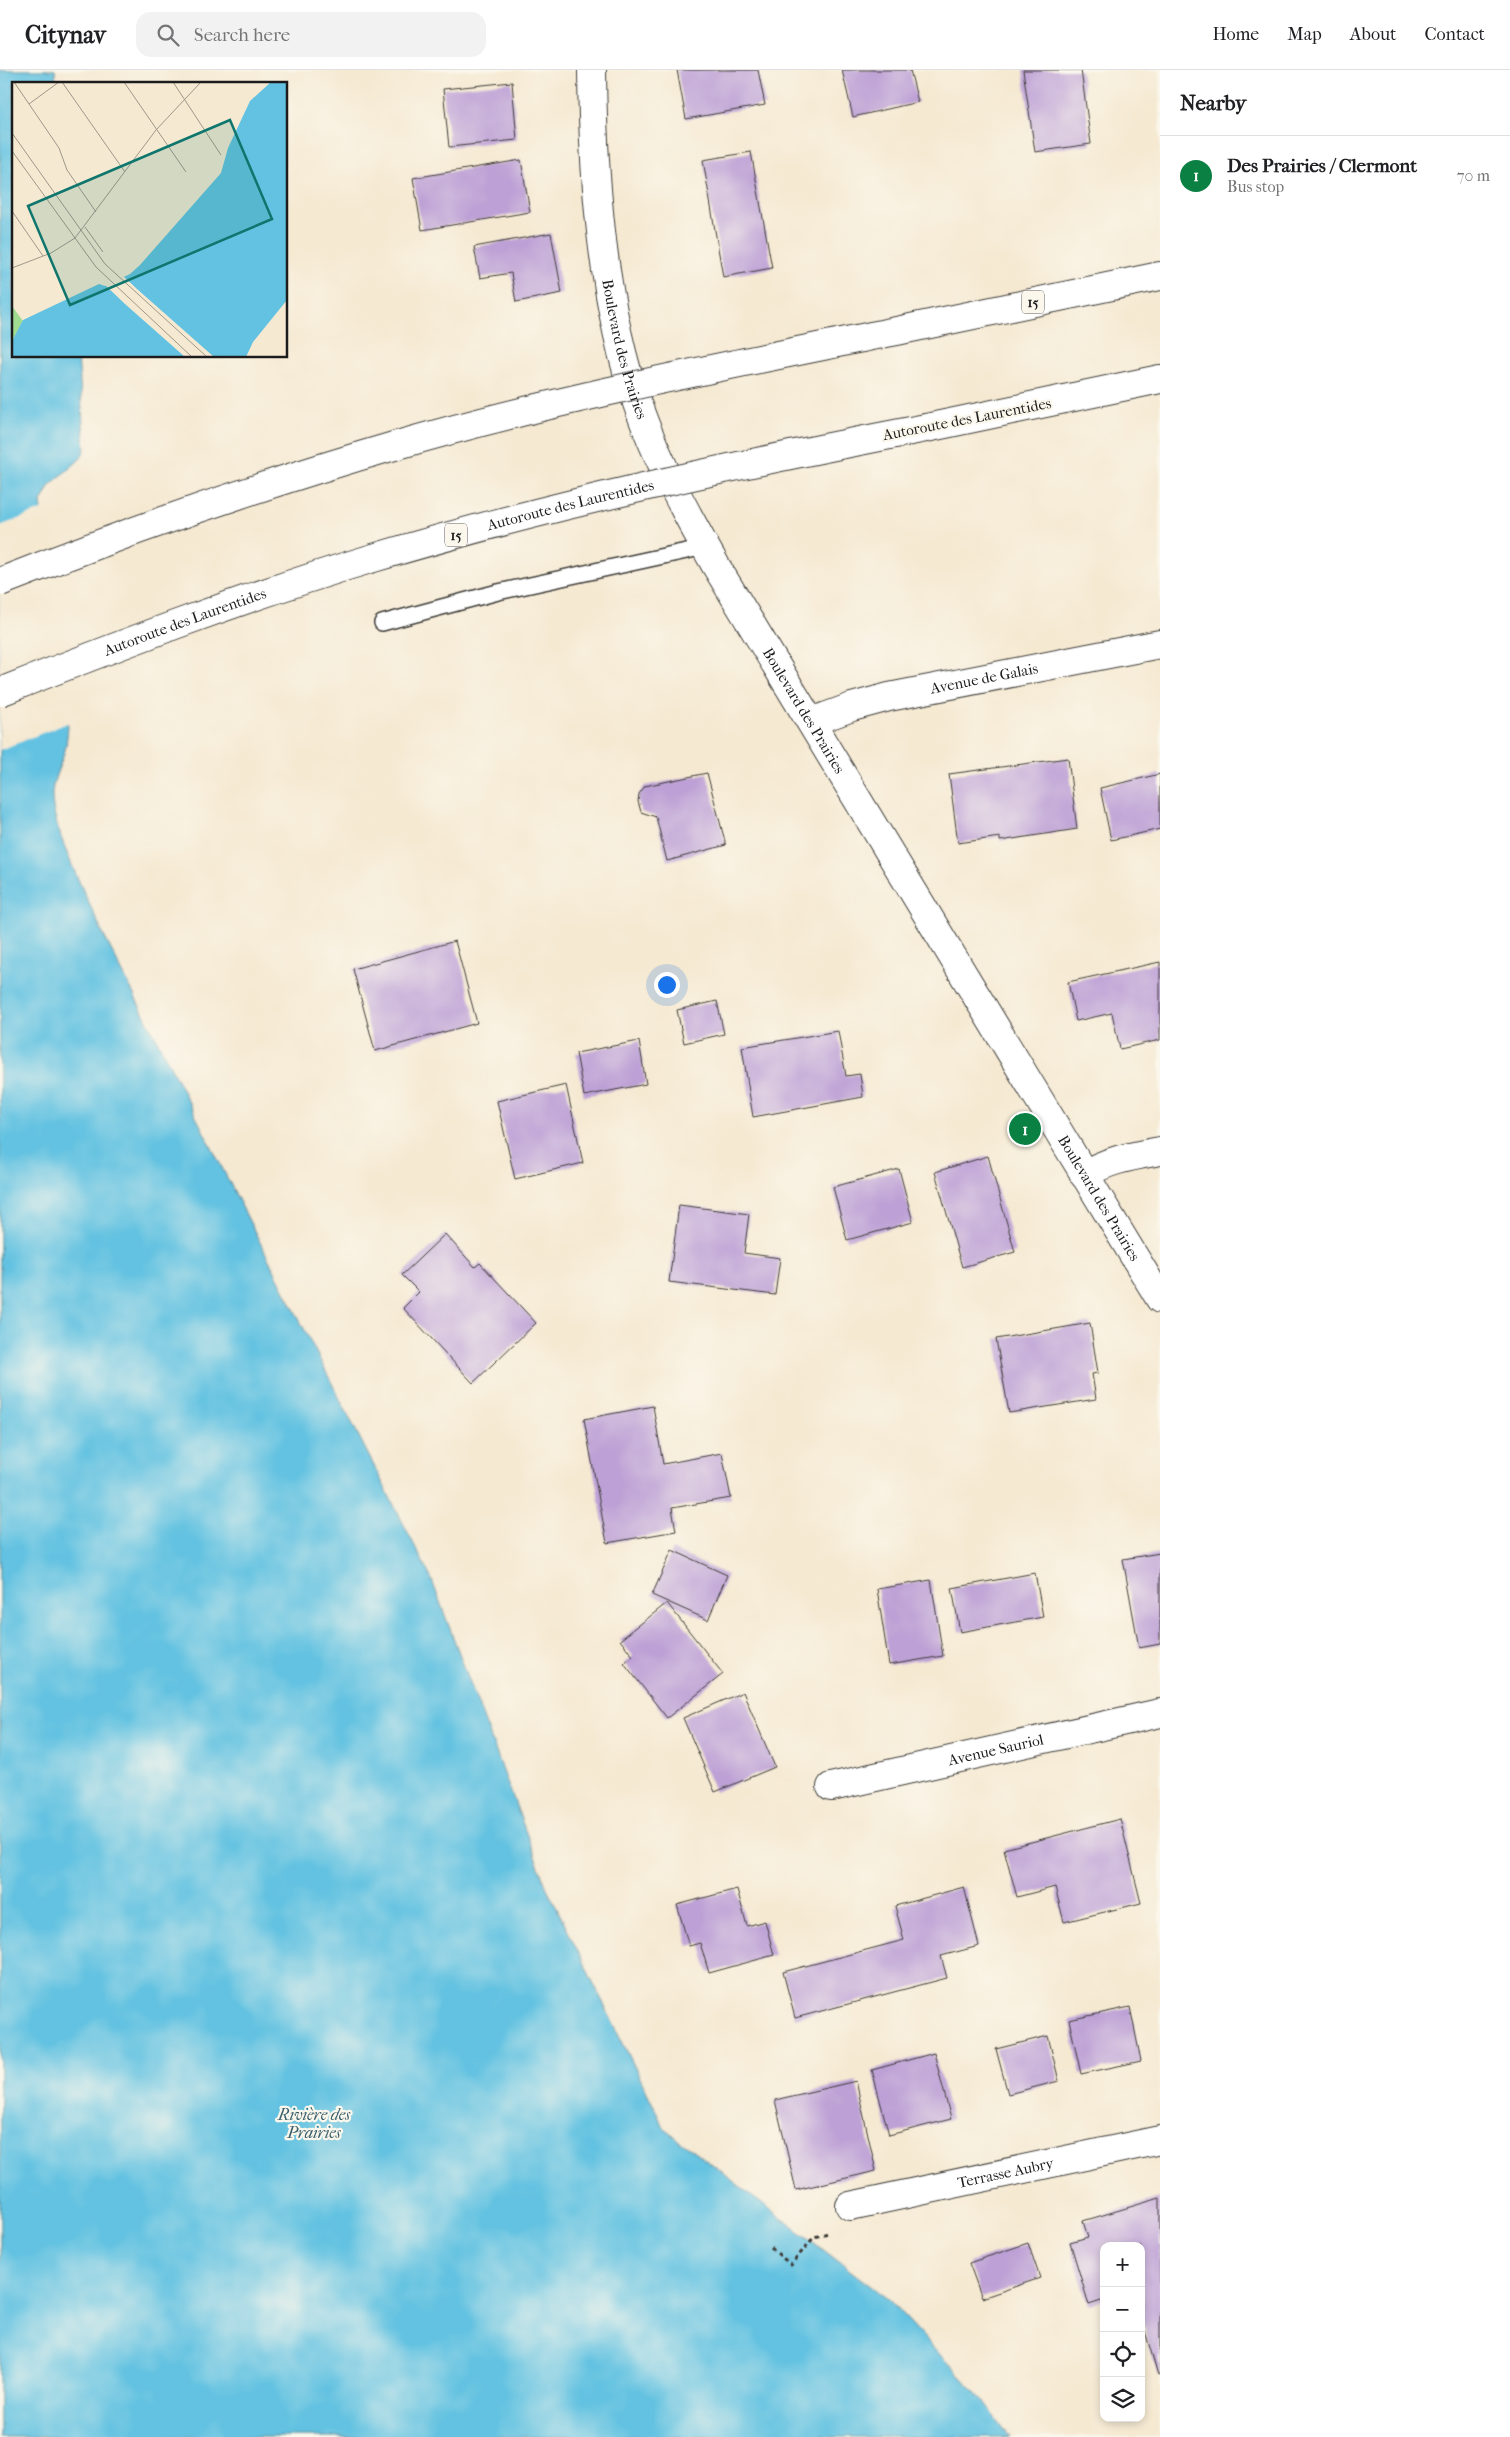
<!DOCTYPE html>
<html lang="en">
<head>
<meta charset="utf-8">
<style>
	:root { --surface:#fff; --page:#f2f2f2; --text:#202124; --muted:#757577; --line:#e0e0e0; --accent:#0b8043 }
	body { margin:0; font-family:"IM FELL French Canon",serif; background:var(--page); color:var(--text) }
	.controls { position:absolute; right:15px; bottom:15px; display:grid; overflow:hidden; border-radius:10px; box-shadow:0 2px 8px #0003 }
	.controls button { width:45px; height:45px; display:grid; place-items:center; padding:0; border:0; border-bottom:1px solid var(--line); background:var(--surface); color:var(--text); font:25px sans-serif }
	.you { position:absolute; left:666px; top:914px; width:18px; height:18px; margin:-12px; border:4px solid #fff; border-radius:50%; background:#1a73e8; box-shadow:0 0 0 8px #1a73e833 }
	.badge { display:grid; place-items:center; width:32px; height:32px; border-radius:50%; background:var(--accent); color:#fff; font-size:16px; font-weight:700 }
	.pin { position:absolute; translate:-50% -50%; border:2px solid #fff; box-shadow:0 1px 5px #0006 }
	.list { margin:0; padding:0; list-style:none }
	h2 { display:flex; justify-content:space-between; align-items:center; height:65px; margin:0; padding:0 20px; font-size:21px }
	h2 small { font-size:16px; font-weight:400; color:var(--muted) }
	.list li { display:grid; grid-template-columns:32px 1fr auto; gap:15px; align-items:center; box-sizing:border-box; height:80px; padding:0 20px; border-top:1px solid var(--line) }
	.list b { display:block; font-size:19px; white-space:nowrap }
	.list p { margin:0; font-size:16px; white-space:nowrap; color:var(--muted) }
	.list em { font-size:16px; font-style:normal; color:var(--muted) }
	.icon { flex:none; width:28px; height:28px; fill:none; stroke:currentColor; stroke-width:2; stroke-linecap:round; stroke-linejoin:round }
	.map { position:relative; flex:none; width:1160px; height:2367px; overflow:hidden }
	header { display:flex; align-items:center; gap:30px; box-sizing:border-box; height:70px; padding:0 25px; background:var(--surface); border-bottom:1px solid var(--line) }
	header strong { font-size:24px }
	nav { display:flex; gap:28px; margin-inline-start:auto; font-size:18px }
	.search { width:350px; height:45px; background:var(--page); display:flex; align-items:center; gap:12px; box-sizing:border-box; padding:0 18px; border-radius:15px; color:var(--muted); font-size:19px }
	main { display:flex }
	aside { flex:1; background:var(--surface) }
	.map>svg:first-child { display:block }
</style>
</head>
<body>
<header>
<strong>Citynav</strong>
<div class="search"><svg class="icon" aria-label="search" viewBox="0 0 24 24"><circle cx="10" cy="10" r="6"/><path d="M15 15l6 6"/></svg>Search here</div>
<nav><a>Home</a><a>Map</a><a>About</a><a>Contact</a></nav>
</header>
<main>
<div class="map">
<svg width="1160" height="2367" viewBox="0 0 1160 2367">
	<rect width="100%" height="100%" fill="#fbf7ec"/>
	<filter id="ink" filterUnits="userSpaceOnUse"><feTurbulence type="fractalNoise" baseFrequency=".02" numOctaves="2"/><feDisplacementMap in="SourceGraphic" scale="10" xChannelSelector="R" yChannelSelector="G"/><feConvolveMatrix kernelMatrix="1 2 1 2 8 2 1 2 1" color-interpolation-filters="sRGB"/></filter>
	<filter id="wash" filterUnits="userSpaceOnUse"><feTurbulence type="fractalNoise" baseFrequency=".0096" numOctaves="4" result="noise"/><feDisplacementMap in="SourceGraphic" scale="20" xChannelSelector="R" yChannelSelector="G"/><feGaussianBlur stdDeviation="1.12" result="paint"/><feColorMatrix in="noise" values="0 0 0 0 0 0 0 0 0 0 0 0 0 0 0 0 0 1.4 0 .05"/><feComposite in="paint" operator="in"/></filter>
	<g filter="url(#wash)">
		<rect width="100%" height="100%" fill="#f5e9d2"/>
		<path fill="#63c2e1" stroke="#406f7e" d="M 0,0 L 55,0 L 56,14 L 14,14 L 14,286 L 78,286 L 85,380 L 79,390 L 50,415 L 41,432 L 68,657 C 67,663 67,670 66,676 C 62,694 51,710 52,728 C 54,765 87,827 102,862 L 431,1508 L 546,1816 L 665,2059 L 889,2230 L 985,2333 L 1010,2367 L 0,2367 Z"/>
		<path fill="#f5e9d2" d="M 44,439 L 70,652 L 0,680 L 0,456 Z"/>
		<g id="blocks">
			<g fill="#bda1d6">
				<path d="M 677,0 L 758,0 L 765,35 L 686,49 Z"/>
				<path d="M 842,0 L 910,0 L 918,32 L 853,47 Z"/>
				<path d="M 1023,0 L 1081,0 L 1091,74 L 1035,82 Z"/>
				<path d="M 512,12 L 517,70 L 449,77 L 443,19 Z"/>
				<path d="M 751,82 L 772,198 L 723,207 L 703,90 Z"/>
				<path d="M 521,90 L 530,142 L 422,160 L 413,108 Z"/>
				<path d="M 551,163 L 562,223 L 516,232 L 511,203 L 480,208 L 474,177 Z"/>
				<path d="M 1068,688 L 1077,759 L 1000,771 L 1000,767 L 958,773 L 949,704 Z"/>
				<path d="M 707,703 L 726,775 L 667,791 L 656,747 L 641,742 L 638,731 L 639,724 L 645,716 Z"/>
				<path d="M 1160,704 L 1160,759 L 1111,770 L 1100,718 Z"/>
				<path d="M 455,871 L 477,953 L 375,981 L 353,899 Z"/>
				<path d="M 1160,892 L 1160,970 L 1120,979 L 1112,943 L 1076,951 L 1068,912 Z"/>
				<path d="M 717,931 L 724,964 L 684,973 L 677,940 Z"/>
				<path d="M 838,961 L 846,1006 L 860,1004 L 863,1027 L 753,1047 L 742,977 Z"/>
				<path d="M 639,971 L 646,1014 L 584,1026 L 576,983 Z"/>
				<path d="M 566,1015 L 583,1093 L 515,1109 L 497,1031 Z"/>
				<path d="M 988,1086 L 1015,1182 L 962,1197 L 935,1102 Z"/>
				<path d="M 899,1099 L 913,1152 L 847,1170 L 833,1117 Z"/>
				<path d="M 679,1135 L 749,1144 L 744,1183 L 780,1188 L 775,1225 L 669,1212 Z"/>
				<path d="M 445,1164 L 475,1197 L 480,1193 L 536,1253 L 473,1313 L 403,1238 L 419,1222 L 402,1205 Z"/>
				<path d="M 1090,1253 L 1098,1303 L 1092,1304 L 1096,1329 L 1009,1343 L 996,1269 Z"/>
				<path d="M 653,1336 L 663,1394 L 722,1383 L 731,1428 L 672,1438 L 676,1461 L 607,1473 L 584,1349 Z"/>
				<path d="M 672,1480 L 727,1505 L 708,1550 L 652,1525 Z"/>
				<path d="M 1160,1483 L 1160,1574 L 1139,1578 L 1123,1489 Z"/>
				<path d="M 1035,1503 L 1043,1547 L 960,1562 L 952,1518 Z"/>
				<path d="M 931,1510 L 943,1586 L 889,1595 L 877,1519 Z"/>
				<path d="M 667,1533 L 723,1604 L 667,1648 L 624,1593 L 633,1586 L 620,1570 Z"/>
				<path d="M 743,1622 L 775,1697 L 715,1722 L 683,1648 Z"/>
				<path d="M 1120,1749 L 1141,1833 L 1064,1852 L 1055,1817 L 1017,1827 L 1004,1779 Z"/>
				<path d="M 964,1817 L 979,1876 L 941,1886 L 947,1908 L 795,1948 L 783,1902 L 904,1870 L 895,1836 Z"/>
				<path d="M 737,1819 L 747,1856 L 765,1851 L 774,1885 L 709,1903 L 700,1873 L 689,1876 L 677,1835 Z"/>
				<path d="M 1130,1937 L 1141,1991 L 1081,2004 L 1069,1950 Z"/>
				<path d="M 1048,1966 L 1059,2011 L 1008,2024 L 996,1979 Z"/>
				<path d="M 934,1983 L 951,2049 L 889,2065 L 872,2000 Z"/>
				<path d="M 856,2011 L 876,2101 L 796,2120 L 775,2030 Z"/>
				<path d="M 1160,2128 L 1160,2304 L 1158,2305 L 1141,2248 L 1141,2176 L 1104,2176 L 1104,2230 L 1089,2235 L 1070,2172 L 1088,2167 L 1083,2151 Z"/>
				<path d="M 1028,2173 L 1040,2208 L 982,2228 L 969,2193 Z"/>
			</g>
		</g>
	</g>
	<g filter="url(#ink)">
		<use href="#blocks" fill-opacity="0" stroke="#3d3b37" stroke-width="1"/>
		<g fill="none" stroke-linecap="round" stroke-linejoin="round">
			<g stroke="#3d3b37" stroke-width="18">
				<path id="service" d="M 382,553 L 498,522 L 705,477"/>
			</g>
			<g stroke="#3d3b37" stroke-width="30">
				<g id="minor">
					<path id="s1" d="M 811,652 L 852,637 L 889,627 L 1160,574"/>
					<path d="M 1084,1105 C 1107,1090 1133,1086 1160,1081"/>
					<path id="s2" d="M 831,1717 L 1160,1643"/>
					<path id="s3" d="M 850,2136 L 1160,2070"/>
				</g>
			</g>
			<g stroke="#3d3b37" stroke-width="30">
				<g id="tertiary">
					<path id="s4" d="M 592,0 C 593,108 602,234 638,336 C 658,392 687,445 716,496 L 1160,1229"/>
				</g>
			</g>
			<g stroke="#3d3b37" stroke-width="30">
				<g id="motorway">
					<path d="M 906,259 L 1160,206"/>
					<path d="M 926,358 L 1160,309"/>
				</g>
			</g>
			<path stroke="#3d3b37" stroke-width="3" stroke-dasharray="4 4" stroke-linecap="butt" d="M 771,2178 L 791,2195 L 814,2167 L 828,2163"/>
			<use href="#service" stroke="#fff" stroke-width="15"/>
			<use href="#minor" stroke="#fff" stroke-width="28"/>
			<use href="#tertiary" stroke="#fff" stroke-width="28"/>
			<use href="#motorway" stroke="#fff" stroke-width="28"/>
			<g stroke="#3d3b37" stroke-width="30" stroke-linecap="butt">
				<g id="motorway-bridge">
					<path d="M 0,512 C 129,461 260,415 394,376 C 562,327 735,294 906,259"/>
					<path id="s5" d="M 0,622 C 122,574 244,527 370,489 C 552,434 739,394 926,358"/>
				</g>
			</g>
			<use href="#motorway-bridge" stroke="#fff" stroke-width="28"/>
		</g>
	</g>
	<g text-anchor="middle" dominant-baseline="central" stroke-width="4.5" stroke-linejoin="round" paint-order="stroke">
		<g fill="#fbf7ec" stroke="#5f5e5a" stroke-width="1">
			<rect x="1022" y="220.5" width="22" height="23" rx="4"/>
			<rect x="445" y="453.5" width="22" height="23" rx="4"/>
		</g>
		<g font-size="14" font-weight="bold" fill="#1c1c1c">
			<text x="1033" y="232">15</text>
			<text x="456" y="465">15</text>
		</g>
		<g font-size="15" fill="#1c1c1c" stroke="#fbf7ec">
			<text stroke="none"><textPath href="#s4" startOffset="282">Boulevard des Prairies</textPath></text>
			<text transform="translate(967 349) rotate(-11)">Autoroute des Laurentides</text>
			<text stroke="none"><textPath href="#s5" startOffset="601">Autoroute des Laurentides</textPath></text>
			<text stroke="none"><textPath href="#s5" startOffset="198">Autoroute des Laurentides</textPath></text>
			<text stroke="none"><textPath href="#s1" startOffset="179">Avenue de Galais</textPath></text>
			<text stroke="none"><textPath href="#s4" startOffset="688">Boulevard des Prairies</textPath></text>
			<text stroke="none"><textPath href="#s4" startOffset="1258">Boulevard des Prairies</textPath></text>
			<text stroke="none"><textPath href="#s2" startOffset="169">Avenue Sauriol</textPath></text>
			<text stroke="none"><textPath href="#s3" startOffset="159">Terrasse Aubry</textPath></text>
		</g>
		<g font-size="16" font-style="italic" fill="#385e6b" stroke="#fbf7ec">
			<text x="314" y="2044">Rivière des<tspan x="314" dy="18">Prairies</tspan></text>
		</g>
	</g>
	<g transform="translate(12 12)">
		<rect width="275" height="275" fill="#f5e9d2"/>
		<path d="M 0,224 L 11,239 L 0,259 Z" fill="#a1dd91"/>
		<path d="M 259,0 L 275,0 L 275,218 L 241,260 L 234,275 L 0,275 L 0,259 L 11,238 L 87,202 L 93,204 L 118,192 L 128,183 L 209,91 L 216,66 L 238,19 Z" fill="#63c2e1"/>
		<path d="M 109,192 L 125,207 L 202,275 L 173,275 L 113,222 L 91,201 Z" fill="#f5e9d2"/>
		<path fill="none" stroke="#9e9789" stroke-width="1" d="M 2,0 L 47,66 L 55,88 L 84,130M 50,0 L 113,90M 112,0 L 174,90M 161,0 L 209,73M 17,22 L 47,0M 0,51 L 93,182 L 195,275M 0,69 L 84,185 L 180,275M 0,129 L 31,174M 73,145 L 91,170M 0,186 L 39,171 L 63,156 L 144,48 L 189,0"/>
		<path fill="#0f766e" fill-opacity="0.15" stroke="#0f766e" stroke-width="2.5" d="M 218,38 L 260,137 L 58,223 L 16,124 Z"/>
		<rect width="275" height="275" fill="none" stroke="#1c1c1c" stroke-width="2.5"/>
	</g>
</svg>
<div class="controls">
<button>+</button>
<button>−</button>
<button><svg class="icon" aria-label="locate" viewBox="0 0 24 24"><circle cx="12" cy="12" r="6"/><path d="M12 2v4M12 18v4M2 12h4M18 12h4"/></svg></button>
<button><svg class="icon" aria-label="layers" viewBox="0 0 24 24"><path d="M12 4l9 5-9 5-9-5zM3 14l9 5 9-5"/></svg></button>
</div>
<div class="you"></div>
<div class="pin badge" style="left:1025px;top:1059px">1</div>
</div>
<aside>
<h2>Nearby<small></small></h2>
<ul class="list">
<li><span class="badge">1</span><div><b>Des Prairies / Clermont</b><p>Bus stop</p></div><em>70 m</em></li>
</ul>
</aside>
</main>
</body>
</html>
